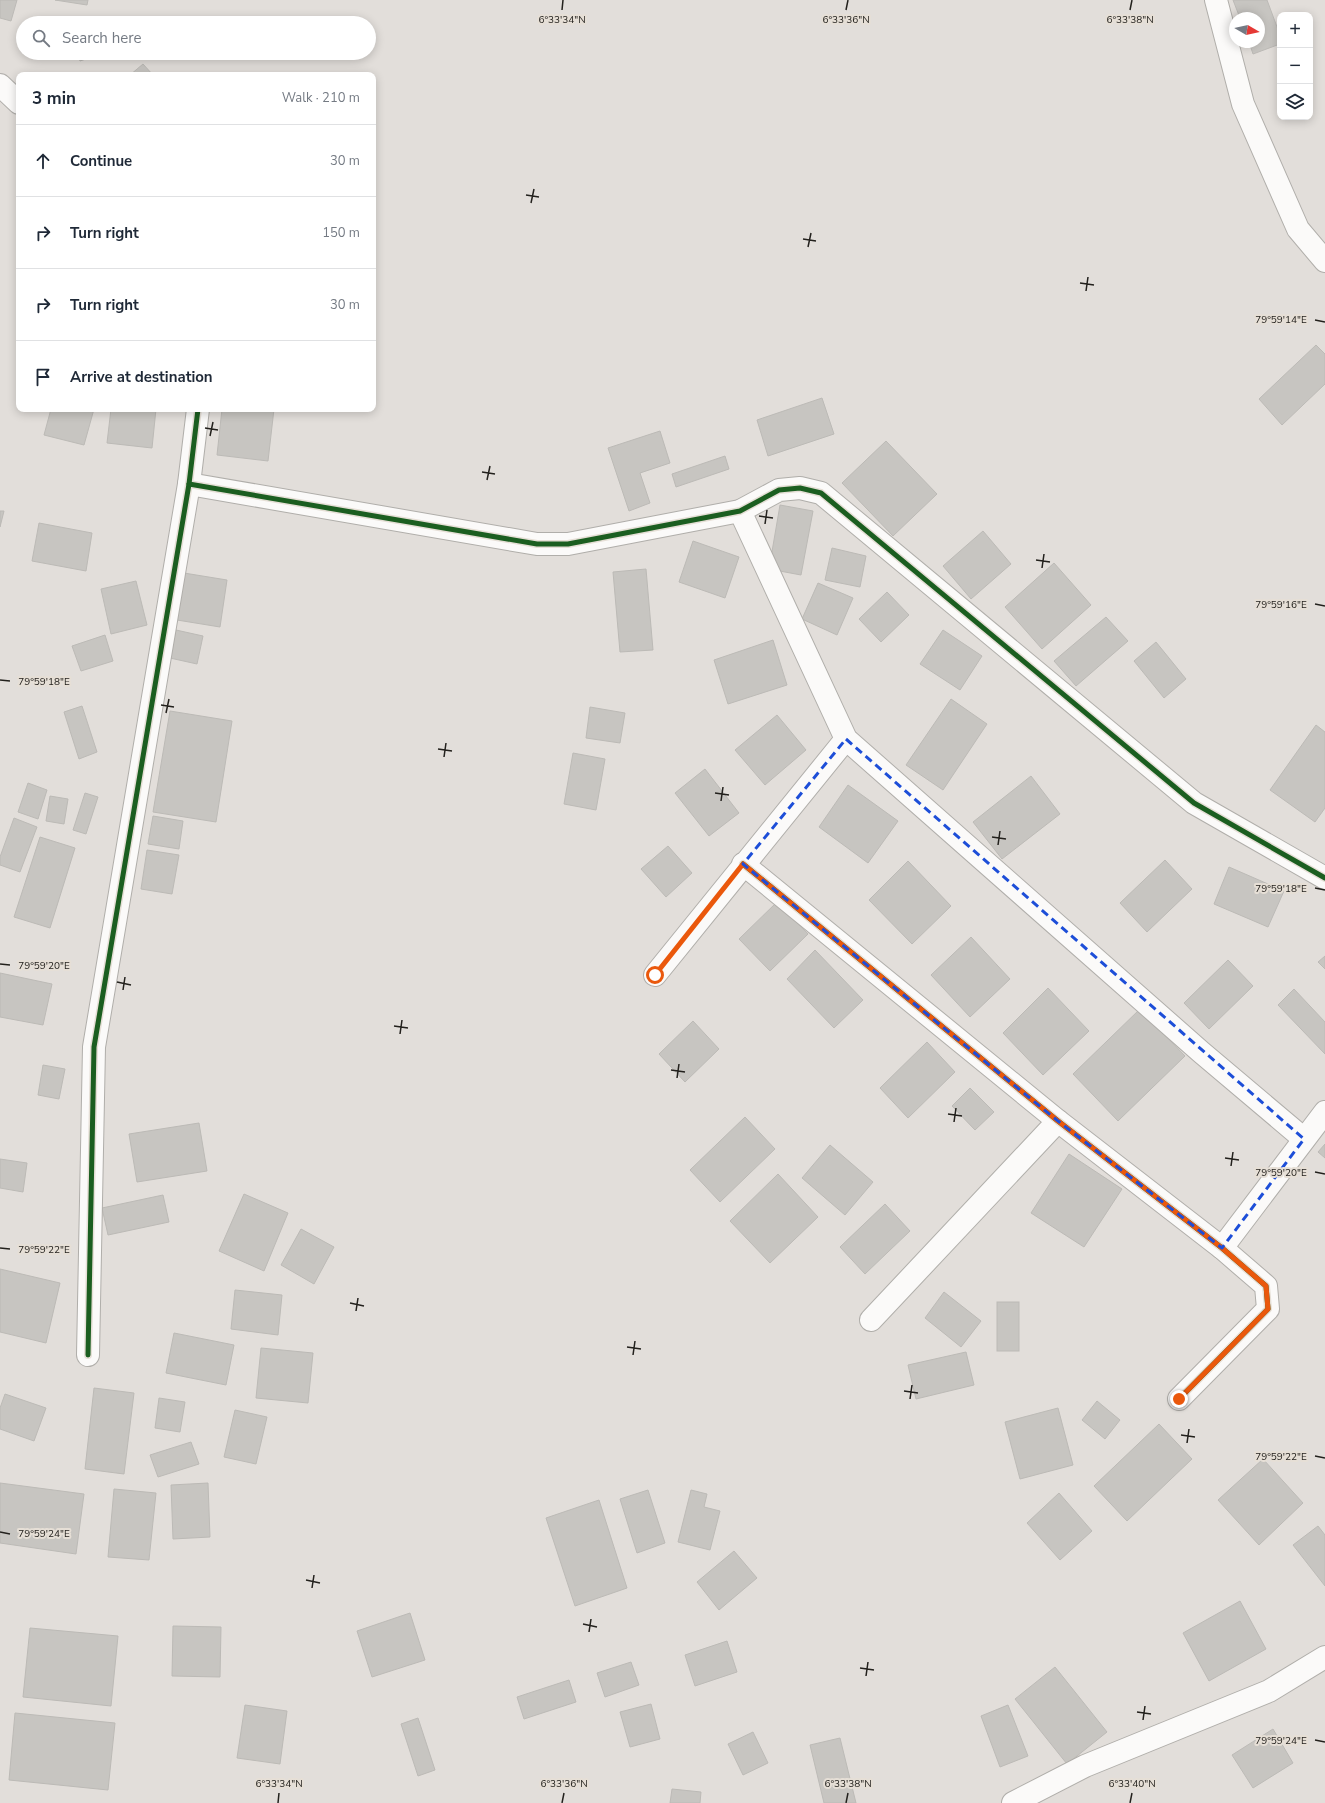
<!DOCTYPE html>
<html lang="en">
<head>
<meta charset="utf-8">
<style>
	:root { --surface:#fff; --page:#f2f2f3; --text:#1f2937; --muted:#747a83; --line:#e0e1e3 }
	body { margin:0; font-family:"Nunito Sans",sans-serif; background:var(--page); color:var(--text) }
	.controls { position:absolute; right:12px; top:12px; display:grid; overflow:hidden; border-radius:8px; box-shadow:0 2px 10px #0003 }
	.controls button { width:36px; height:36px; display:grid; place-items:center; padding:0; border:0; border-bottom:1px solid var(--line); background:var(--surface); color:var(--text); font:20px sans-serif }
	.compass { position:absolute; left:1229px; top:12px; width:36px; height:36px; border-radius:50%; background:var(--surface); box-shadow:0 2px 10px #0003; rotate:99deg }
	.stop { position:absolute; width:12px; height:12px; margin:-9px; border:3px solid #ea580c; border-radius:50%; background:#fff }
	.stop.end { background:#ea580c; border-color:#fff; box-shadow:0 1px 4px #0008 }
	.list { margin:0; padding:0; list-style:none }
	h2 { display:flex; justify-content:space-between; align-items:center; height:52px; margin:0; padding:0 16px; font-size:17px }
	h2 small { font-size:13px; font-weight:400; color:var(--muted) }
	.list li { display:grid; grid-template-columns:26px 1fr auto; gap:12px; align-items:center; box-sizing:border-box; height:72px; padding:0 16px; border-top:1px solid var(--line) }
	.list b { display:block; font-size:15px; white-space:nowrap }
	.list em { font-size:13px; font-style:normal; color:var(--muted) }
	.icon { flex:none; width:22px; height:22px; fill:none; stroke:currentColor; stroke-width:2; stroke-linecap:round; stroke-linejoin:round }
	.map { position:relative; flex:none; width:1325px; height:1803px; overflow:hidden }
	.search { position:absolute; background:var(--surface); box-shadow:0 2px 10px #0003; left:16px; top:16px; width:360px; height:44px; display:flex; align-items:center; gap:10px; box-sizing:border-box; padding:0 14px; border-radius:22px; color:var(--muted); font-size:15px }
	.panel { position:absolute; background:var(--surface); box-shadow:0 2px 10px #0003; left:16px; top:72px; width:360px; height:340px; border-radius:8px }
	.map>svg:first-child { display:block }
</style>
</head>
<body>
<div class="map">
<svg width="1325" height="1803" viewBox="0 0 1325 1803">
	<rect width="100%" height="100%" fill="#e2deda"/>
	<g fill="#c7c5c1" stroke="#bcbab6">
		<path d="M 0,0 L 17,0 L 11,21 L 0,18 Z"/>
		<path d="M 55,0 L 88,0 L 87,5 Z"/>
		<path d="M 1233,0 L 1267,0 L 1280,35 L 1280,44 L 1253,54 L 1249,42 L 1259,42 L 1259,18 L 1240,18 Z"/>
		<path d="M 89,18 L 91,23 L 75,23 Z"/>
		<path d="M 77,53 L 101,53 L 101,54 L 80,61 Z"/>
		<path d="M 143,64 L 153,75 L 130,75 Z"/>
		<path d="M 1316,345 L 1325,354 L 1325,384 L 1282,425 L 1259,399 Z"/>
		<path d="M 822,398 L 834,434 L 768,456 L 757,420 Z"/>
		<path d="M 51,409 L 94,409 L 84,445 L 44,435 Z"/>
		<path d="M 111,409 L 156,409 L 152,448 L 107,443 Z"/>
		<path d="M 222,409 L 274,409 L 268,461 L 217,455 Z"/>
		<path d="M 660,431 L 670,463 L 640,473 L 650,503 L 629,511 L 608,448 Z"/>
		<path d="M 886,441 L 937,494 L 893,536 L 842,483 Z"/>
		<path d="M 725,456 L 729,469 L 676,487 L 672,474 Z"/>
		<path d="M 780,505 L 813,511 L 801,575 L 769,569 Z"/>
		<path d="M 0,511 L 4,511 L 0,527 Z"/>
		<path d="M 39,523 L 92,533 L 86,571 L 32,561 Z"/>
		<path d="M 983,531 L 1011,564 L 971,599 L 943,566 Z"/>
		<path d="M 693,541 L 739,557 L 725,598 L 679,582 Z"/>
		<path d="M 832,548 L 866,556 L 860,587 L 825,580 Z"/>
		<path d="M 1054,563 L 1091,605 L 1042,649 L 1005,607 Z"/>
		<path d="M 646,569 L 653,650 L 620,652 L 613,572 Z"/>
		<path d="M 184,573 L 227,580 L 220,627 L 177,620 Z"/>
		<path d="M 136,581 L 147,625 L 111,634 L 101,589 Z"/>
		<path d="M 818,583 L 853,598 L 837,635 L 802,619 Z"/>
		<path d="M 887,592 L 909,615 L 881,642 L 859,619 Z"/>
		<path d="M 1106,617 L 1128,641 L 1076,686 L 1054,661 Z"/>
		<path d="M 176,630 L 203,636 L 197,664 L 170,658 Z"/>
		<path d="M 943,630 L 982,656 L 960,690 L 920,664 Z"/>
		<path d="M 105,635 L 113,661 L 81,671 L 72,646 Z"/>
		<path d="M 773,640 L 787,685 L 728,704 L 714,660 Z"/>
		<path d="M 1156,642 L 1186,679 L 1164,698 L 1134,661 Z"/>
		<path d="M 951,699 L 987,724 L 943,790 L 906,765 Z"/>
		<path d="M 82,706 L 97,752 L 79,759 L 64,712 Z"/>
		<path d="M 590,707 L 625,713 L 620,743 L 586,738 Z"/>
		<path d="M 170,711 L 232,721 L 216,822 L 153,812 Z"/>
		<path d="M 777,715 L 806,750 L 765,785 L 735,750 Z"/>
		<path d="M 1316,725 L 1325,732 L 1325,808 L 1315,822 L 1270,790 Z"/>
		<path d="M 573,753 L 605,759 L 596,810 L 564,804 Z"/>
		<path d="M 705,769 L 739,813 L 709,836 L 675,793 Z"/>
		<path d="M 1031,776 L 1060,814 L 1002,859 L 973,822 Z"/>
		<path d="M 28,783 L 47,790 L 38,819 L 18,812 Z"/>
		<path d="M 848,785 L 898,821 L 868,863 L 819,827 Z"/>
		<path d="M 85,793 L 98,797 L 86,834 L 73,830 Z"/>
		<path d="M 50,796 L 68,799 L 64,824 L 46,821 Z"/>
		<path d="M 153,816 L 183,821 L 179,849 L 148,844 Z"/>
		<path d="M 14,818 L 37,827 L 20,872 L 0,865 L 0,857 Z"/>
		<path d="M 40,837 L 75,848 L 50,928 L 14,917 Z"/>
		<path d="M 668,846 L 692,873 L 666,897 L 641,869 Z"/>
		<path d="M 147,850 L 179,855 L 172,894 L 141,889 Z"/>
		<path d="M 1165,860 L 1192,889 L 1147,932 L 1120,903 Z"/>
		<path d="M 908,861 L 951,906 L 912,944 L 869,900 Z"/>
		<path d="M 1229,867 L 1284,891 L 1268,927 L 1214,904 Z"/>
		<path d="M 777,902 L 808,934 L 770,971 L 739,939 Z"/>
		<path d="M 971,937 L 1010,979 L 970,1017 L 931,975 Z"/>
		<path d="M 815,950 L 863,1000 L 834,1028 L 787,979 Z"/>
		<path d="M 1325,956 L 1325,969 L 1318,962 Z"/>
		<path d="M 1228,960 L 1253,986 L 1209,1029 L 1184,1003 Z"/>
		<path d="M 0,973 L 52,984 L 43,1025 L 0,1017 Z"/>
		<path d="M 1048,988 L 1089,1031 L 1043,1075 L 1003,1033 Z"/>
		<path d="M 1294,989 L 1325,1022 L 1325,1054 L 1278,1005 Z"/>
		<path d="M 1140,1009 L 1185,1056 L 1118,1121 L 1073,1074 Z"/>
		<path d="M 693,1021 L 719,1049 L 685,1082 L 659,1054 Z"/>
		<path d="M 927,1042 L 955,1072 L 908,1118 L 880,1088 Z"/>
		<path d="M 43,1065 L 65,1069 L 59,1099 L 38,1095 Z"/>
		<path d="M 970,1088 L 994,1112 L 975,1130 L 952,1106 Z"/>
		<path d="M 745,1117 L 775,1149 L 720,1202 L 690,1170 Z"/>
		<path d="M 199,1123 L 207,1171 L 137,1182 L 129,1134 Z"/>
		<path d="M 1325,1144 L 1325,1158 L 1318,1152 Z"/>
		<path d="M 830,1145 L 873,1182 L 845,1215 L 802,1178 Z"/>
		<path d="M 1069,1154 L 1122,1189 L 1084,1247 L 1031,1213 Z"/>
		<path d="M 0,1159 L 27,1163 L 23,1192 L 0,1188 Z"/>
		<path d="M 778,1174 L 818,1217 L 770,1263 L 730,1221 Z"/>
		<path d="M 244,1194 L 288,1213 L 264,1271 L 219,1251 Z"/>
		<path d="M 163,1195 L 169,1222 L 108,1235 L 102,1208 Z"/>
		<path d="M 885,1204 L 910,1231 L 865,1274 L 840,1247 Z"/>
		<path d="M 301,1229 L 334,1247 L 314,1284 L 281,1265 Z"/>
		<path d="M 0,1269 L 60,1283 L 46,1343 L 0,1332 Z"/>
		<path d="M 235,1290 L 282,1295 L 278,1335 L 231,1329 Z"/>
		<path d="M 944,1292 L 981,1321 L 961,1347 L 925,1318 Z"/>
		<rect x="997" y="1302" width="22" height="49"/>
		<path d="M 174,1333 L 234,1345 L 226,1385 L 166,1373 Z"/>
		<path d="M 261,1348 L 313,1353 L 308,1403 L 256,1398 Z"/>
		<path d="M 966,1352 L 974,1385 L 916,1399 L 908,1365 Z"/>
		<path d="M 94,1388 L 134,1393 L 124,1474 L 85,1469 Z"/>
		<path d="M 5,1394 L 46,1408 L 34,1441 L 0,1429 L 0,1408 Z"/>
		<path d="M 159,1398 L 185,1402 L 180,1432 L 155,1428 Z"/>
		<path d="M 1097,1401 L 1120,1420 L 1105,1439 L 1082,1420 Z"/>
		<path d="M 1058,1408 L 1073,1465 L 1020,1479 L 1005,1422 Z"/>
		<path d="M 235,1410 L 267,1417 L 256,1464 L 224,1457 Z"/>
		<path d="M 1159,1424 L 1192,1459 L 1127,1521 L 1094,1486 Z"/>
		<path d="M 191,1442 L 199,1464 L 158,1477 L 150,1455 Z"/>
		<path d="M 1263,1459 L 1303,1503 L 1259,1545 L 1218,1500 Z"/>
		<path d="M 0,1483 L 84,1494 L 76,1554 L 0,1543 Z"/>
		<path d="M 208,1483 L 210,1537 L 173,1539 L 171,1485 Z"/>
		<path d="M 114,1489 L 156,1493 L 149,1560 L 108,1557 Z"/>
		<path d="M 648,1490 L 665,1543 L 637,1553 L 620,1499 Z"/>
		<path d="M 691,1490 L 707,1494 L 704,1507 L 720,1511 L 710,1550 L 678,1542 Z"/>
		<path d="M 1059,1493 L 1092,1531 L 1060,1560 L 1027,1523 Z"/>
		<path d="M 599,1500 L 627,1588 L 575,1606 L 546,1518 Z"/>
		<path d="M 1318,1526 L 1325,1535 L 1325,1586 L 1293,1545 Z"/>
		<path d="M 734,1551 L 757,1578 L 719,1610 L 697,1582 Z"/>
		<path d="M 1240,1601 L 1266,1649 L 1209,1681 L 1183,1633 Z"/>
		<path d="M 410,1613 L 425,1660 L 372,1677 L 357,1631 Z"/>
		<path d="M 173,1626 L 221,1627 L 220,1677 L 172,1676 Z"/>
		<path d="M 30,1628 L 118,1636 L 111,1706 L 23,1697 Z"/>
		<path d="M 727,1641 L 737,1672 L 695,1686 L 685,1655 Z"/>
		<path d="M 631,1662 L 639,1685 L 605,1697 L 597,1673 Z"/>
		<path d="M 1055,1667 L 1107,1732 L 1067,1764 L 1015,1699 Z"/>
		<path d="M 569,1680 L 576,1702 L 524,1719 L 517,1697 Z"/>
		<path d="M 651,1704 L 660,1739 L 630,1747 L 620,1712 Z"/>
		<path d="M 245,1705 L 287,1711 L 280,1764 L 237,1758 Z"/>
		<path d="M 1008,1705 L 1028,1756 L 1000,1767 L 981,1716 Z"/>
		<path d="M 15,1713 L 115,1723 L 108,1790 L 9,1780 Z"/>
		<path d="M 418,1718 L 435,1770 L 418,1776 L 401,1724 Z"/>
		<path d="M 1273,1729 L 1293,1763 L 1253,1788 L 1232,1755 Z"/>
		<path d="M 753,1732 L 768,1763 L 743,1775 L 728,1744 Z"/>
		<path d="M 840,1738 L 856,1803 L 824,1803 L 810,1745 Z"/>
		<path d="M 672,1789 L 701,1792 L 700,1803 L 670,1803 Z"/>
	</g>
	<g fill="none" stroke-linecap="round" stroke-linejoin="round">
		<g stroke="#b0aeaa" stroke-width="24">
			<g id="street">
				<path d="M 1216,0 L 1243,104 L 1298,229 L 1325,261"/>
				<path d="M 0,85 L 19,103"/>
				<path d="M 189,484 L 537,544 L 568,544 L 740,511 L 779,490 L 800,488 L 821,493 L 1194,803 L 1325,878"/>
				<path d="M 740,511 L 846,739 L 1201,1052 L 1304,1139"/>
				<path d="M 743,864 L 1058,1121 L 1222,1248 L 1266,1286 L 1268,1309 L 1179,1399"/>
				<path d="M 655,975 L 846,739"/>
				<path d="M 1222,1248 L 1325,1112"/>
				<path d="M 871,1320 L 1058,1121"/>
				<path d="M 88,1355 L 94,1047 L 189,484 L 198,409"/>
				<path d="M 1013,1803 L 1085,1766 L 1269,1691 L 1325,1657"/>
			</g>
		</g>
		<use href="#street" stroke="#fbfaf9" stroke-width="22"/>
		<g stroke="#e6dfd6" stroke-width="8">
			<g id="cycleway">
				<path d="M 189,484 L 537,544 L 568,544 L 740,511 L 779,490 L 800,488 L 821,493 L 1194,803 L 1325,878"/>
				<path d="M 743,864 L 1058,1121 L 1222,1248 L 1266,1286 L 1268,1309 L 1179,1399"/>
				<path d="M 88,1355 L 94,1047 L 189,484 L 198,409"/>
			</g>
		</g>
		<use href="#cycleway" stroke="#1b5e20" stroke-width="5"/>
	</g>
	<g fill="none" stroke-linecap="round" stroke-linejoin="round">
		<path stroke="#ea580c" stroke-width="5" d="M 655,975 L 743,864 L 1058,1121 L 1222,1248 L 1266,1286 L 1268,1309 L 1179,1399"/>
	</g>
	<path fill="none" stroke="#1d4ed8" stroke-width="3" stroke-dasharray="8 5" stroke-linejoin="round" d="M 846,739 L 1304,1139 L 1222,1248 L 1058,1121 L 743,864 Z"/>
	<path fill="none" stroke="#23211d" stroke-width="1.5" d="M 562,10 L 563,0M 846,10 L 848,0M 1130,10 L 1132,0M 526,195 L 539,197M 531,203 L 534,189M 803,239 L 816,241M 808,247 L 811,233M 1080,283 L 1094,285M 1086,291 L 1088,277M 1315,320 L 1325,322M 205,428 L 218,430M 210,436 L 213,422M 482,472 L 495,474M 487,480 L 490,466M 759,516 L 773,518M 765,524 L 767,510M 1036,560 L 1050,562M 1042,568 L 1044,554M 1315,604 L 1325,606M 0,680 L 10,681M 161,705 L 174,707M 166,713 L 169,699M 438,749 L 452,751M 444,757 L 446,743M 715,793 L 729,795M 721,801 L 723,787M 992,837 L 1006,839M 998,845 L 1000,831M 1315,888 L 1325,890M 0,964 L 10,965M 117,982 L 131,985M 123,990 L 125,977M 394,1026 L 408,1028M 400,1034 L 402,1020M 671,1070 L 685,1072M 677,1078 L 679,1064M 948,1114 L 962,1116M 954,1122 L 956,1108M 1225,1158 L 1239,1160M 1231,1166 L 1233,1152M 1315,1172 L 1325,1174M 0,1248 L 10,1249M 350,1303 L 364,1306M 356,1311 L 358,1298M 627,1347 L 641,1349M 633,1355 L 635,1341M 904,1391 L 918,1393M 910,1399 L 912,1385M 1181,1435 L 1195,1437M 1187,1443 L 1189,1429M 1315,1456 L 1325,1458M 0,1532 L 10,1534M 306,1580 L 320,1583M 312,1588 L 314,1575M 583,1624 L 597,1627M 589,1632 L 591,1619M 860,1668 L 874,1670M 866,1676 L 868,1662M 1137,1712 L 1151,1714M 1143,1720 L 1145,1706M 1315,1740 L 1325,1742M 278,1803 L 279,1793M 562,1803 L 564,1793M 846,1803 L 848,1793M 1130,1803 L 1132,1793"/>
	<g font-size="10" text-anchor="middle" fill="#23211d" stroke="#e6dfd6" stroke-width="4" stroke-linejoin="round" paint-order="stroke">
		<text x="562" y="23">6°33'34"N</text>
		<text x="846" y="23">6°33'36"N</text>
		<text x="1130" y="23">6°33'38"N</text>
		<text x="1281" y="323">79°59'14"E</text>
		<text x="1281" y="608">79°59'16"E</text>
		<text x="44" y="685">79°59'18"E</text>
		<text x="1281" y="892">79°59'18"E</text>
		<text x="44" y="969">79°59'20"E</text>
		<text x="1281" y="1176">79°59'20"E</text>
		<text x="44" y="1253">79°59'22"E</text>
		<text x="1281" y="1460">79°59'22"E</text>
		<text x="44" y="1537">79°59'24"E</text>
		<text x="1281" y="1744">79°59'24"E</text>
		<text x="279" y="1787">6°33'34"N</text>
		<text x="564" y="1787">6°33'36"N</text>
		<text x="848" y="1787">6°33'38"N</text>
		<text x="1132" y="1787">6°33'40"N</text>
	</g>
</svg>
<div class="controls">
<button>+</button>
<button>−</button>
<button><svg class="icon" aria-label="layers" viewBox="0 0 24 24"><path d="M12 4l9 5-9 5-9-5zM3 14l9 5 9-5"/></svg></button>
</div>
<svg class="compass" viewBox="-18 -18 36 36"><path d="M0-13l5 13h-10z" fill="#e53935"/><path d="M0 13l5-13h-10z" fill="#747a83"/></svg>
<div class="stop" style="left:655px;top:975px"></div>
<div class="stop end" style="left:1179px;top:1399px"></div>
<div class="search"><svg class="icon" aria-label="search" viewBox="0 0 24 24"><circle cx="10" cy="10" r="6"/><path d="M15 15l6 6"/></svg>Search here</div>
<section class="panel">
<h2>3 min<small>Walk · 210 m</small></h2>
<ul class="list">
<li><svg class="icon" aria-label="ahead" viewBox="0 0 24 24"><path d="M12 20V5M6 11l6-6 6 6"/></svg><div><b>Continue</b></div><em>30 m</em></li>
<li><svg class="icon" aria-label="right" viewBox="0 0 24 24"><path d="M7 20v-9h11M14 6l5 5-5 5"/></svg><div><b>Turn right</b></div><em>150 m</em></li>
<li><svg class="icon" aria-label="right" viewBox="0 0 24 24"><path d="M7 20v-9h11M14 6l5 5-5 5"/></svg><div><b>Turn right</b></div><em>30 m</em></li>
<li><svg class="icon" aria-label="arrive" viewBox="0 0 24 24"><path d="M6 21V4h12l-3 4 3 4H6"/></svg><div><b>Arrive at destination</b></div></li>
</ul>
</section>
</div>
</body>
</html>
